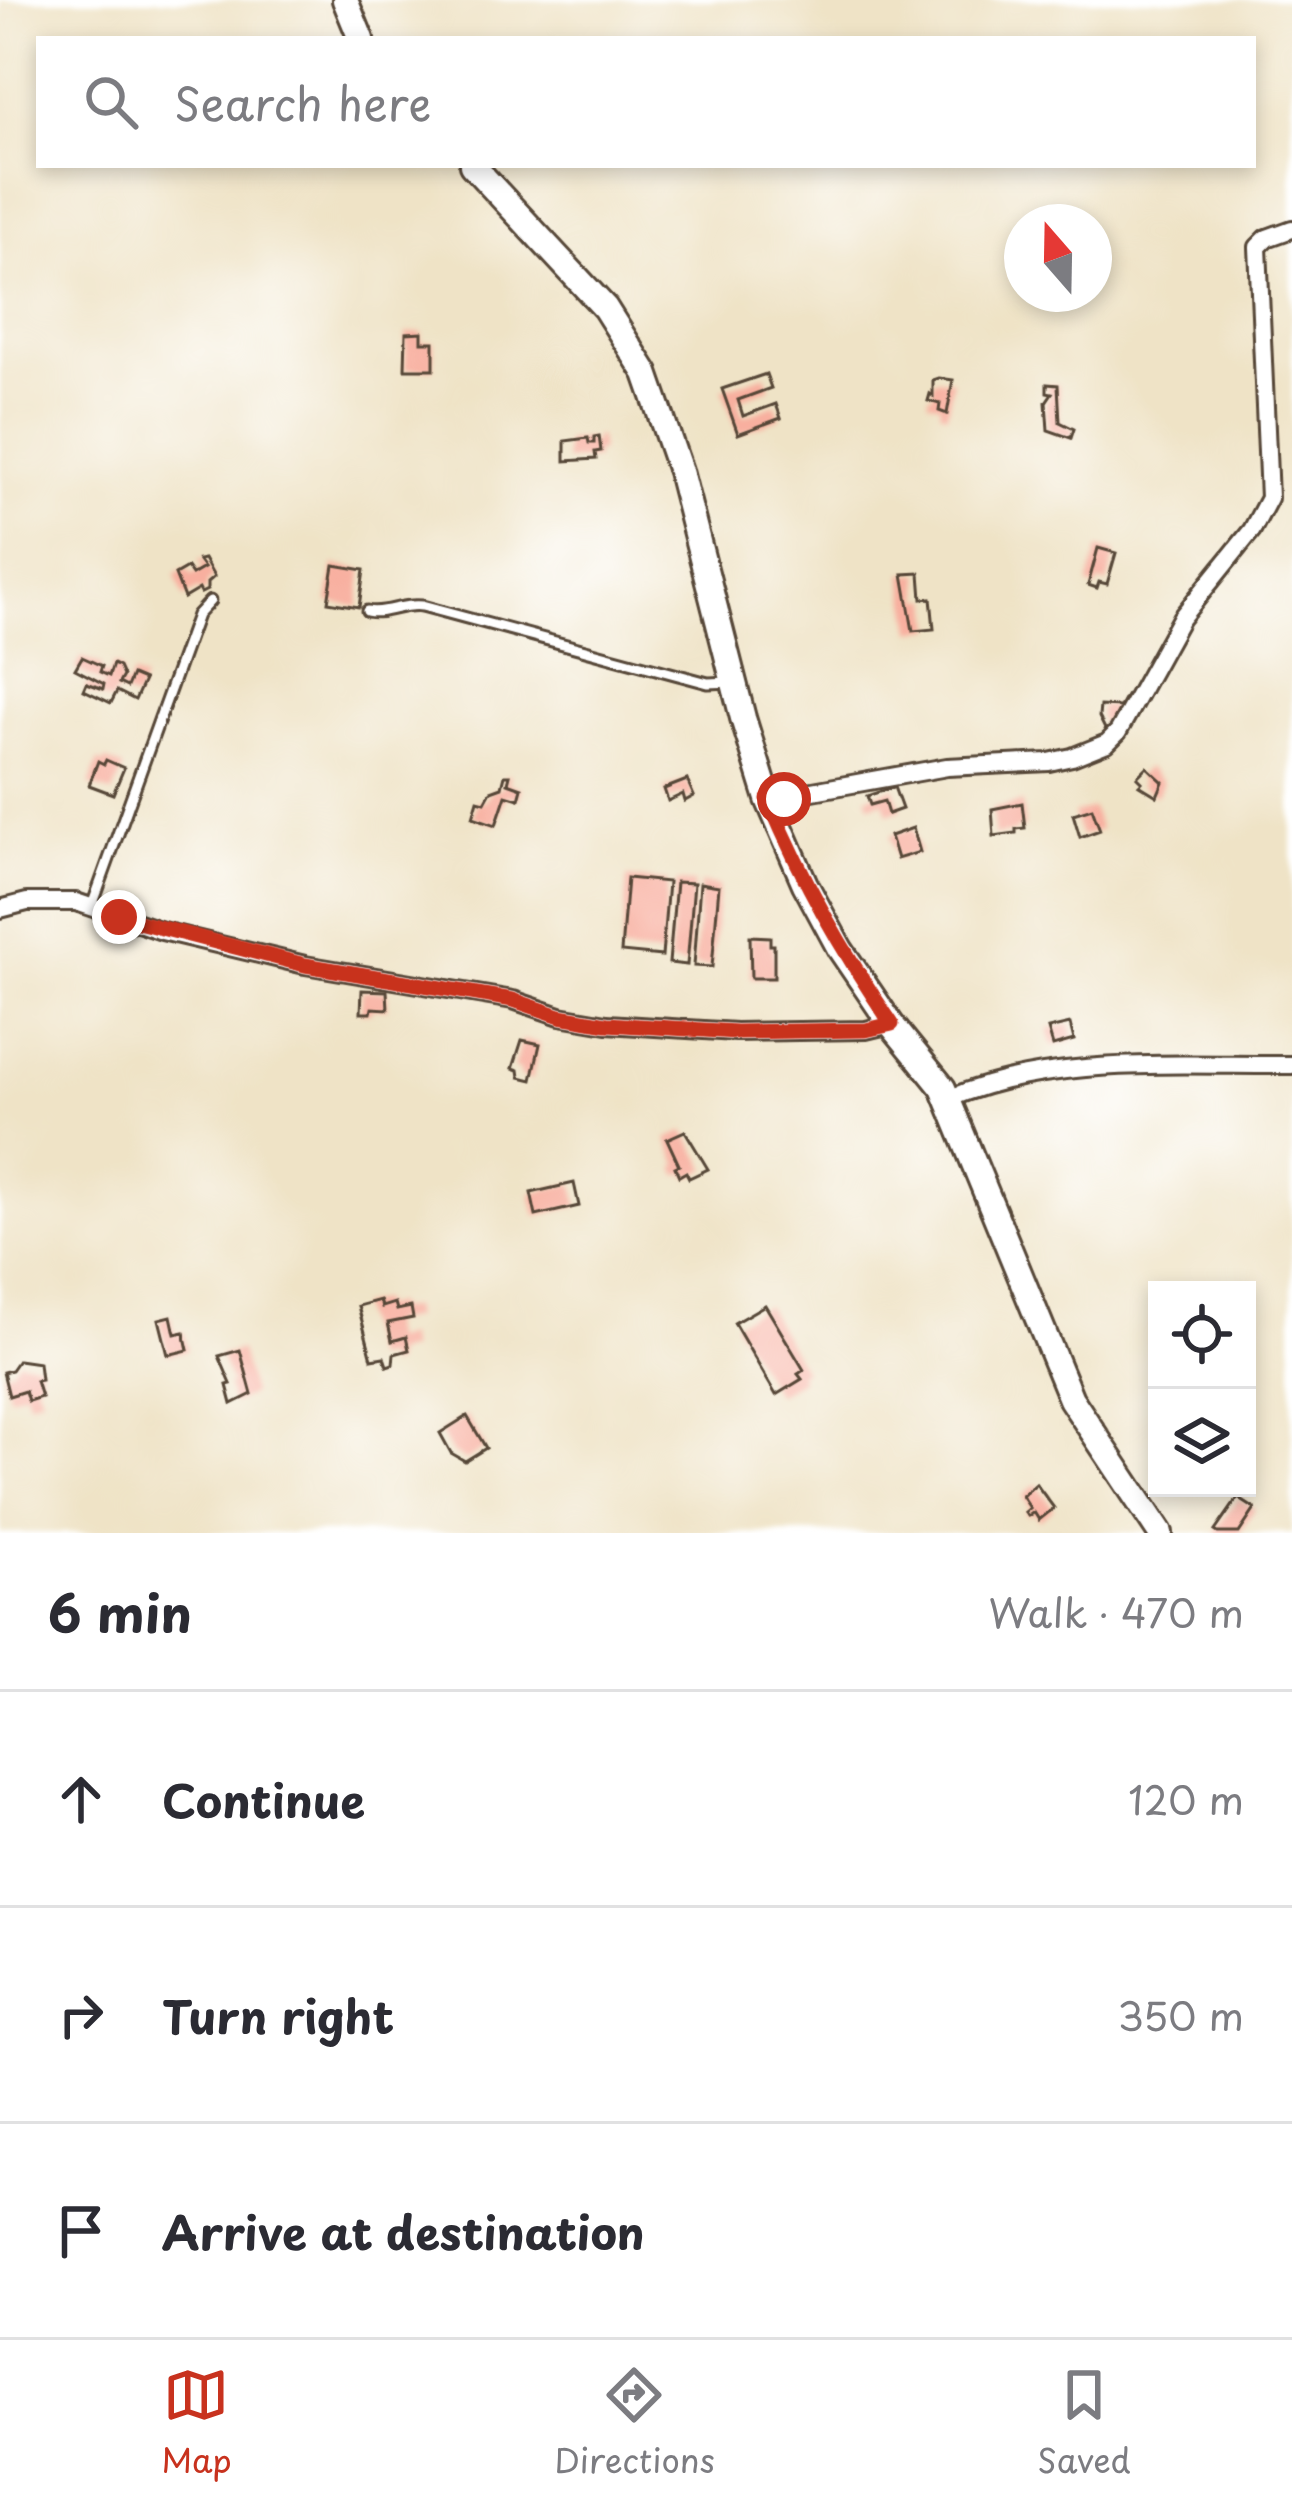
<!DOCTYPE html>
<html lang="en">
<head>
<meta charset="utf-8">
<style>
	:root { --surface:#fff; --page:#f2f2f3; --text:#2b2b33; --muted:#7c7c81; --line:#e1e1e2; --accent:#c8321e }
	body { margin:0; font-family:"Playpen Sans",sans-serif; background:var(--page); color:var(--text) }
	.controls { position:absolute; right:36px; bottom:36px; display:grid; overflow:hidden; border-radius:0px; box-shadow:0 6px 18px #0003 }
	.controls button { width:108px; height:108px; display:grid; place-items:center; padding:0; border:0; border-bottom:3px solid var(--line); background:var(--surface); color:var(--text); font:60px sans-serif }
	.compass { position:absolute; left:1004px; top:204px; width:108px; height:108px; border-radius:50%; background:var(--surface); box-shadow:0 6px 18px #0003; rotate:340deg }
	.stop { position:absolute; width:36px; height:36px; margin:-27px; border:9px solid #c8321e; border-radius:50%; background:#fff }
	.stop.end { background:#c8321e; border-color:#fff; box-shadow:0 3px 12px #0008 }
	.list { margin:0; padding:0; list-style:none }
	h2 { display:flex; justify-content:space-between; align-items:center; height:156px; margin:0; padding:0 48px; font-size:51px }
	h2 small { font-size:39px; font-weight:400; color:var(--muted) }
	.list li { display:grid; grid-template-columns:78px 1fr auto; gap:36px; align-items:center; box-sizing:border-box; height:216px; padding:0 48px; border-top:3px solid var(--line) }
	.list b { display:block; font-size:45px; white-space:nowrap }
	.list em { font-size:39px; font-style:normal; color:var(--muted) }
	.icon { flex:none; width:66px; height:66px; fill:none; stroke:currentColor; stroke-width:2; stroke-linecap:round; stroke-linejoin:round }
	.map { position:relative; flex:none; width:1292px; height:1533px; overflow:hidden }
	.search { position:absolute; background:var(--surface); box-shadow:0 6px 18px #0003; left:36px; right:36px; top:36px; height:132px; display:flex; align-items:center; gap:30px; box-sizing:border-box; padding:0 42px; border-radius:0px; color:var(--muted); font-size:45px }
	.sheet { height:804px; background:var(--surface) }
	nav { display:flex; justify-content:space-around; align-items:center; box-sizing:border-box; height:168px; border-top:3px solid var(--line); background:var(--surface); font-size:33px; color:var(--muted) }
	nav a { display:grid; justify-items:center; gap:6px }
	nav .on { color:var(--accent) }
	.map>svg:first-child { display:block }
</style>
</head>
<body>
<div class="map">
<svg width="1292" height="1533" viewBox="0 0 1292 1533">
	<rect width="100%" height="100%" fill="#fff"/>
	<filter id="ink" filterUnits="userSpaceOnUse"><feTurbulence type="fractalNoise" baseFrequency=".00833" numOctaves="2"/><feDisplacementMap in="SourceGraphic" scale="24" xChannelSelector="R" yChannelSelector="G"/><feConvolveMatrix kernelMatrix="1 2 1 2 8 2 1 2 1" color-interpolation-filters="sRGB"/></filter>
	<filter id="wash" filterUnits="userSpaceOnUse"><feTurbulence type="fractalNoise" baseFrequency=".004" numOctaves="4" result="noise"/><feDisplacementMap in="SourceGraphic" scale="48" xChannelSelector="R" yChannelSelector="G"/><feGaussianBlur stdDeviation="2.7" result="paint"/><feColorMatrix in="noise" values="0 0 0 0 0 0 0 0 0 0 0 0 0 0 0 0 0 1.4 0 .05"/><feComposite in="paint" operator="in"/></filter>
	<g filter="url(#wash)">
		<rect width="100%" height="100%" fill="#efe3c6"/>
		<g id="blocks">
			<g fill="#f8af9f">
				<path d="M 422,332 L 422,342 L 434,342 L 434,369 L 405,369 L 406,333 Z"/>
				<path d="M 766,374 L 771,388 L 738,400 L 743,416 L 776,404 L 781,418 L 738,434 L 722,389 Z"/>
				<path d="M 939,378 L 953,380 L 947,414 L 939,411 L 940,404 L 928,401 L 930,394 L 933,396 L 933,380 Z"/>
				<path d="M 1047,384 L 1058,385 L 1060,422 L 1074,429 L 1071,438 L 1048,430 L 1046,402 L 1052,393 L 1047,392 Z"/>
				<path d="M 599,436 L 601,451 L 595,452 L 596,459 L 565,461 L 565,441 L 588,438 L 589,443 L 594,443 L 594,437 Z"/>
				<path d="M 1098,548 L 1116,553 L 1107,584 L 1099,582 L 1097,588 L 1088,585 Z"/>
				<path d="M 204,559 L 214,577 L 207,583 L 207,590 L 201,593 L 199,589 L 184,598 L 175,575 L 187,568 L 192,575 L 204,568 L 198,560 Z"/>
				<path d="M 334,565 L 364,570 L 359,607 L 328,602 Z"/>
				<path d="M 920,573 L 922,599 L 931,598 L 934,629 L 913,631 L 903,574 Z"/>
				<path d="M 82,657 L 102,666 L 100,672 L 109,676 L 113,664 L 119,667 L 123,676 L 119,683 L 127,687 L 132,675 L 144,680 L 135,700 L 117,691 L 111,703 L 84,690 L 87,683 L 103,689 L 104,684 L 75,669 Z"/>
				<path d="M 1126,696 L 1131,698 L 1114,727 L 1105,729 L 1099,717 L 1100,706 L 1120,707 Z"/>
				<path d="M 106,760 L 124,768 L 113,794 L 89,785 L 98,761 L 104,764 Z"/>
				<path d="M 1147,767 L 1163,782 L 1157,796 L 1139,785 L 1142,782 L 1137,777 Z"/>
				<path d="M 505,775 L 510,775 L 508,783 L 522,788 L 519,799 L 506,795 L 496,825 L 473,817 L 478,800 L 485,802 L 491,791 L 502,787 Z"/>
				<path d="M 687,780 L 694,796 L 685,801 L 683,794 L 668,801 L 664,789 Z"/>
				<path d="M 894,787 L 902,809 L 888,814 L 884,801 L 870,805 L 867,796 Z"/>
				<path d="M 1022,803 L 1025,828 L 1016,829 L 1016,833 L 994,836 L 992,809 Z"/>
				<path d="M 1092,808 L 1100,830 L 1080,837 L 1073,814 Z"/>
				<path d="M 913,828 L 920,852 L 897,859 L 890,836 Z"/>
				<path d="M 627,878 L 668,882 L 662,956 L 621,952 Z"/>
				<path d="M 676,882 L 694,883 L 687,965 L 669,963 Z"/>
				<path d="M 700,883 L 719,886 L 712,967 L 694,966 Z"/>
				<path d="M 750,936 L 770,937 L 770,945 L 774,945 L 774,978 L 751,978 Z"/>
				<path d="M 362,990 L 387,991 L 388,1009 L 372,1008 L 371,1013 L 361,1013 Z"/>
				<path d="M 1070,1024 L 1074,1040 L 1053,1046 L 1048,1029 Z"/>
				<path d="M 522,1040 L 540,1044 L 532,1080 L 520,1077 L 519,1070 L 513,1068 Z"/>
				<path d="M 685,1131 L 708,1169 L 689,1178 L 686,1172 L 679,1176 L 675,1167 L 679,1165 L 667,1139 Z"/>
				<path d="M 574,1183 L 579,1206 L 536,1216 L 531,1193 Z"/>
				<path d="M 380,1300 L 382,1307 L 395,1303 L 397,1310 L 411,1307 L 413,1318 L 388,1323 L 392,1341 L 406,1337 L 409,1350 L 394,1354 L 393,1364 L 387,1366 L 384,1357 L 372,1359 L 358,1306 Z"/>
				<path d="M 765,1305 L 804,1370 L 798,1374 L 802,1379 L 776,1395 L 734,1323 Z"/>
				<path d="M 171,1316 L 175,1334 L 184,1332 L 188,1350 L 168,1355 L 159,1319 Z"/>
				<path d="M 240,1350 L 252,1394 L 232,1404 L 227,1385 L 231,1384 L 219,1356 Z"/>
				<path d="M 18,1360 L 39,1363 L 41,1380 L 36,1381 L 41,1397 L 28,1401 L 25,1391 L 9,1396 L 3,1372 L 11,1370 Z"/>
				<path d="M 467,1416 L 486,1448 L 465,1461 L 451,1453 L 440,1433 Z"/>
				<path d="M 1036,1484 L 1054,1508 L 1039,1520 L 1034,1512 L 1028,1516 L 1025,1512 L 1030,1508 L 1022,1496 Z"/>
				<path d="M 1238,1498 L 1255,1509 L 1239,1533 L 1218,1533 L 1215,1531 Z"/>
			</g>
		</g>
	</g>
	<g filter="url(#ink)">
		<use href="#blocks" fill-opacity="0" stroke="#564637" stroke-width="3"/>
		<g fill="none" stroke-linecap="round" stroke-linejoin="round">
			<g stroke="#564637" stroke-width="15">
				<g id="service">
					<path d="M 367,611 C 386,615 402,603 422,606 L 708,683 L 733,682"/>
					<path d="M 92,906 L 197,615 L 210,601"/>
				</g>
			</g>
			<g stroke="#564637" stroke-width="22">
				<g id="minor">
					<path d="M 768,799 L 947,767 L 1049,762 L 1072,757 L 1107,743 L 1118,732 L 1181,618 L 1252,530 L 1269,498 L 1258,247 L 1267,238 L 1292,229"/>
					<path d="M 0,909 L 27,902 L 76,902 L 162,931 L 305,965 L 513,1000 L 560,1016 L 607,1024 L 736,1032 L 866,1030 L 891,1024"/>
					<path d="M 948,1099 C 1049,1055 1183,1066 1292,1065"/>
				</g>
			</g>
			<g stroke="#564637" stroke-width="30">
				<g id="secondary">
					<path d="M 345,0 L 361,39"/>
					<path d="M 472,165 L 605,308 L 646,373 L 680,471 L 743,718 L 768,799 L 805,884 L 840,949 L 891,1024 L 943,1088 L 1071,1399 L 1160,1533"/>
				</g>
			</g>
			<use href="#service" stroke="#fff" stroke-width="9"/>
			<use href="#minor" stroke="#fff" stroke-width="16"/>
			<use href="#secondary" stroke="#fff" stroke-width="24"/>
		</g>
	</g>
	<g fill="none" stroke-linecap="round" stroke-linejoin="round" filter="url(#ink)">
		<path stroke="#c8321e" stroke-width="15" d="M 119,917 L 305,965 L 513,1000 L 560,1016 L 607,1024 L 736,1032 L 866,1030 L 892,1024 C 840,948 804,883 768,799 L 784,799"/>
	</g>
</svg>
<div class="controls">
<button><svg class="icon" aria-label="locate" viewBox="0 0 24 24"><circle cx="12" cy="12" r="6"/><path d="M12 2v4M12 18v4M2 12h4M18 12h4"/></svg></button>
<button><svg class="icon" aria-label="layers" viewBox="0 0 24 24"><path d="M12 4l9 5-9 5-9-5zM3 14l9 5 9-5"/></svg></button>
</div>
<svg class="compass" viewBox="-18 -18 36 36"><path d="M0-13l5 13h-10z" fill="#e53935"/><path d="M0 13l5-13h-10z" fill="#7c7c81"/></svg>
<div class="stop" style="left:784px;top:799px"></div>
<div class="stop end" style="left:119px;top:917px"></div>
<div class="search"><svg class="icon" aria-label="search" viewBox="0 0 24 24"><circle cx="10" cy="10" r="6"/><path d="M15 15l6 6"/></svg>Search here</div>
</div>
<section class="sheet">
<h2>6 min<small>Walk · 470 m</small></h2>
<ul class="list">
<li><svg class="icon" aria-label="ahead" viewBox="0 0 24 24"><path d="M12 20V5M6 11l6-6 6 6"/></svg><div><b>Continue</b></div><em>120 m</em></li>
<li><svg class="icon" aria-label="right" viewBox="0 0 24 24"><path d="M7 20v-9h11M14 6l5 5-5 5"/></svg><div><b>Turn right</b></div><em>350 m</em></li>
<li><svg class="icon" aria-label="arrive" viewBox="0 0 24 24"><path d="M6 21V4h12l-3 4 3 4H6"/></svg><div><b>Arrive at destination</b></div></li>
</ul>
</section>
<nav>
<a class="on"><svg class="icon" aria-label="map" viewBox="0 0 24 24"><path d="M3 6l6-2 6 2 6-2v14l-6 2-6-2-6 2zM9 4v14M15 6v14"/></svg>Map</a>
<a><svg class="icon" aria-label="directions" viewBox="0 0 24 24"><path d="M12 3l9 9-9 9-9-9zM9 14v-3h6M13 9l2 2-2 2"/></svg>Directions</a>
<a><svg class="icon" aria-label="saved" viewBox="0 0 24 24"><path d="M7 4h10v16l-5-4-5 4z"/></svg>Saved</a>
</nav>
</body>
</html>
